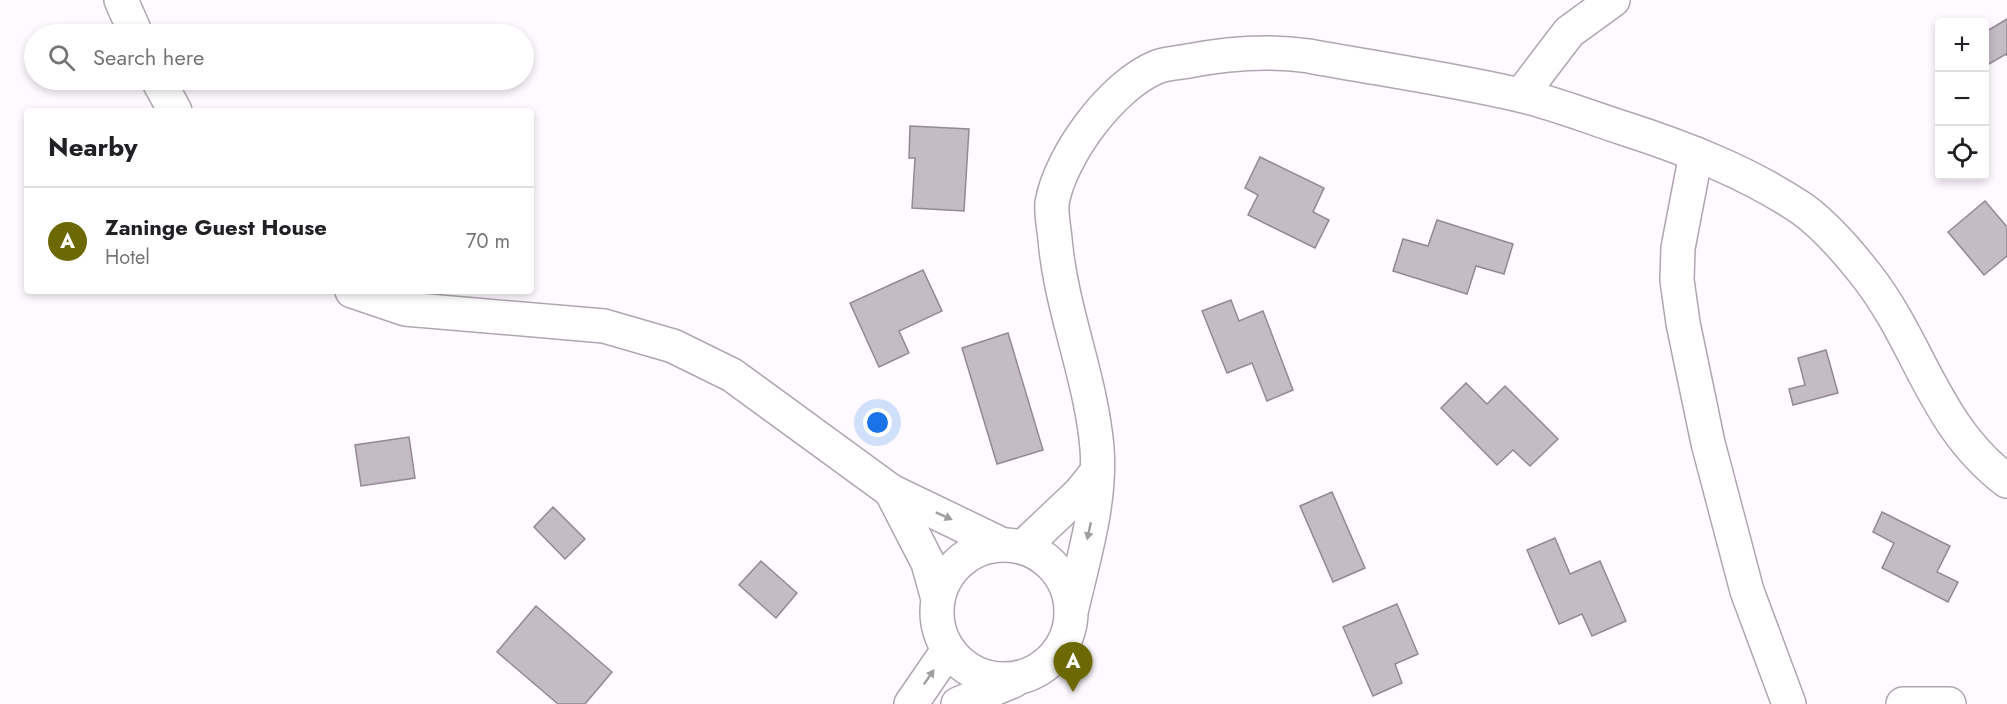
<!DOCTYPE html>
<html lang="en">
<head>
<meta charset="utf-8">
<style>
	:root { --surface:#fff; --page:#f2f2f2; --text:#202124; --muted:#757577; --line:#e0e0e0; --accent:#6c6904 }
	body { margin:0; font-family:Jost,sans-serif; background:var(--page); color:var(--text) }
	.controls { position:absolute; right:18px; top:18px; display:grid; overflow:hidden; border-radius:6px; box-shadow:0 3px 9px #0003 }
	.controls button { width:54px; height:54px; display:grid; place-items:center; padding:0; border:0; border-bottom:2px solid var(--line); background:var(--surface); color:var(--text); font:30px sans-serif }
	.you { position:absolute; left:878px; top:423px; width:21px; height:21px; margin:-15px; border:4px solid #fff; border-radius:50%; background:#1a73e8; box-shadow:0 0 0 9px #1a73e833 }
	.badge { display:grid; place-items:center; width:39px; height:39px; border-radius:50%; background:var(--accent); color:#fff; font-size:20px; font-weight:700 }
	.pin { position:absolute; translate:-50% -50px; filter:drop-shadow(0 2px 3px #0008) }
	.pin::after { content:''; position:absolute; top:32px; width:21px; height:18px; background:inherit; clip-path:polygon(0 0,100% 0,50% 100%) }
	.list { margin:0; padding:0; list-style:none }
	h2 { display:flex; justify-content:space-between; align-items:center; height:78px; margin:0; padding:0 24px; font-size:26px }
	h2 small { font-size:20px; font-weight:400; color:var(--muted) }
	.list li { display:grid; grid-template-columns:39px 1fr auto; gap:18px; align-items:center; box-sizing:border-box; height:108px; padding:0 24px; border-top:2px solid var(--line) }
	.list b { display:block; font-size:22px; white-space:nowrap }
	.list p { margin:0; font-size:20px; white-space:nowrap; color:var(--muted) }
	.list em { font-size:20px; font-style:normal; color:var(--muted) }
	.icon { flex:none; width:33px; height:33px; fill:none; stroke:currentColor; stroke-width:2; stroke-linecap:round; stroke-linejoin:round }
	.map { position:relative; flex:none; width:2007px; height:704px; overflow:hidden }
	.search { position:absolute; background:var(--surface); box-shadow:0 3px 9px #0003; left:24px; top:24px; width:510px; height:66px; display:flex; align-items:center; gap:15px; box-sizing:border-box; padding:0 21px; border-radius:33px; color:var(--muted); font-size:22px }
	.panel { position:absolute; background:var(--surface); box-shadow:0 3px 9px #0003; left:24px; top:108px; width:510px; height:186px; border-radius:6px }
	.map>svg:first-child { display:block }
</style>
</head>
<body>
<div class="map">
<svg width="2007" height="704" viewBox="0 0 2007 704">
	<rect width="100%" height="100%" fill="#fefaff"/>
	<g fill="#c5bbc6" stroke="#928994" stroke-width="1.5">
		<path d="M 2007,19 L 2007,56 L 2006,54 L 1984,67 L 1984,33 Z"/>
		<path d="M 910,126 L 969,129 L 964,211 L 912,208 L 915,158 L 909,158 Z"/>
		<path d="M 1260,157 L 1324,188 L 1313,212 L 1329,220 L 1315,248 L 1248,215 L 1258,195 L 1245,188 Z"/>
		<path d="M 1985,201 L 2007,227 L 2007,256 L 1984,275 L 1948,232 Z"/>
		<path d="M 1437,220 L 1513,244 L 1504,274 L 1476,266 L 1467,294 L 1393,271 L 1403,239 L 1428,246 Z"/>
		<path d="M 923,270 L 942,311 L 899,331 L 909,353 L 879,367 L 850,303 Z"/>
		<path d="M 1231,300 L 1239,321 L 1263,311 L 1293,390 L 1267,401 L 1252,363 L 1227,373 L 1202,311 Z"/>
		<path d="M 1008,333 L 1043,450 L 997,464 L 962,348 Z"/>
		<path d="M 1826,350 L 1838,393 L 1793,405 L 1789,389 L 1805,385 L 1798,358 Z"/>
		<path d="M 1466,383 L 1487,404 L 1505,386 L 1558,439 L 1530,466 L 1513,450 L 1497,465 L 1441,408 Z"/>
		<path d="M 409,437 L 415,478 L 361,486 L 355,445 Z"/>
		<path d="M 1332,492 L 1365,568 L 1333,582 L 1300,506 Z"/>
		<path d="M 553,507 L 585,539 L 565,559 L 534,527 Z"/>
		<path d="M 1882,512 L 1950,546 L 1937,572 L 1958,582 L 1948,602 L 1882,568 L 1894,543 L 1873,532 Z"/>
		<path d="M 1555,538 L 1570,574 L 1600,561 L 1626,621 L 1592,636 L 1582,614 L 1559,624 L 1527,550 Z"/>
		<path d="M 761,561 L 797,593 L 776,618 L 739,585 Z"/>
		<path d="M 1397,604 L 1418,654 L 1395,664 L 1402,683 L 1373,696 L 1343,627 Z"/>
		<path d="M 536,606 L 612,672 L 585,704 L 558,704 L 497,652 Z"/>
	</g>
	<g fill="none" stroke-linecap="round" stroke-linejoin="round">
		<g stroke="#b0a6b1" stroke-width="36">
			<g id="minor">
				<path d="M 121,0 L 136,34"/>
				<path d="M 158,80 L 175,111"/>
				<path d="M 1521,95 L 1569,32 L 1613,0"/>
				<path d="M 1696,154 L 1678,248 L 1677,280 L 1683,323 L 1708,443 L 1747,591 L 1789,704"/>
				<path d="M 352,291 L 405,309 L 604,326 L 673,346 L 732,375 L 891,491 L 1001,544"/>
				<path d="M 891,491 L 928,563 L 938,599"/>
				<circle cx="1004" cy="612" r="67"/>
				<path d="M 1023,547 L 1080,493 L 1096,473"/>
				<path d="M 1072,608 C 1084,556 1101,502 1097,448 C 1091,377 1061,310 1055,239 C 1054,228 1051,214 1052,203 C 1060,156 1112,85 1157,67 C 1166,63 1178,63 1188,61 C 1229,53 1268,50 1309,56 C 1379,69 1450,79 1519,95 C 1554,103 1589,117 1623,128 C 1685,148 1747,172 1801,208 C 1825,225 1849,253 1867,276 C 1920,344 1934,426 2007,481"/>
				<path d="M 911,704 L 948,650"/>
				<path d="M 958,704 L 1013,681"/>
				<path d="M 1903,704 L 1949,704"/>
			</g>
		</g>
		<use href="#minor" stroke="#fff" stroke-width="33"/>
	</g>
	<defs><path id="oneway-solid" d="M-6-.8H1V-3.2L6.5 0L1 3.2V.8H-6Z" transform="scale(1.5)"/></defs>
	<g fill="#a09fa0">
		<use href="#oneway-solid" transform="translate(944 516) rotate(24)"/>
		<use href="#oneway-solid" transform="translate(1089 531) rotate(102)"/>
		<use href="#oneway-solid" transform="translate(929 677) rotate(-55)"/>
	</g>
</svg>
<div class="controls">
<button>+</button>
<button>−</button>
<button><svg class="icon" aria-label="locate" viewBox="0 0 24 24"><circle cx="12" cy="12" r="6"/><path d="M12 2v4M12 18v4M2 12h4M18 12h4"/></svg></button>
</div>
<div class="you"></div>
<div class="pin badge" style="left:1073px;top:692px">A</div>
<div class="search"><svg class="icon" aria-label="search" viewBox="0 0 24 24"><circle cx="10" cy="10" r="6"/><path d="M15 15l6 6"/></svg>Search here</div>
<section class="panel">
<h2>Nearby<small></small></h2>
<ul class="list">
<li><span class="badge">A</span><div><b>Zaninge Guest House</b><p>Hotel</p></div><em>70 m</em></li>
</ul>
</section>
</div>
</body>
</html>
